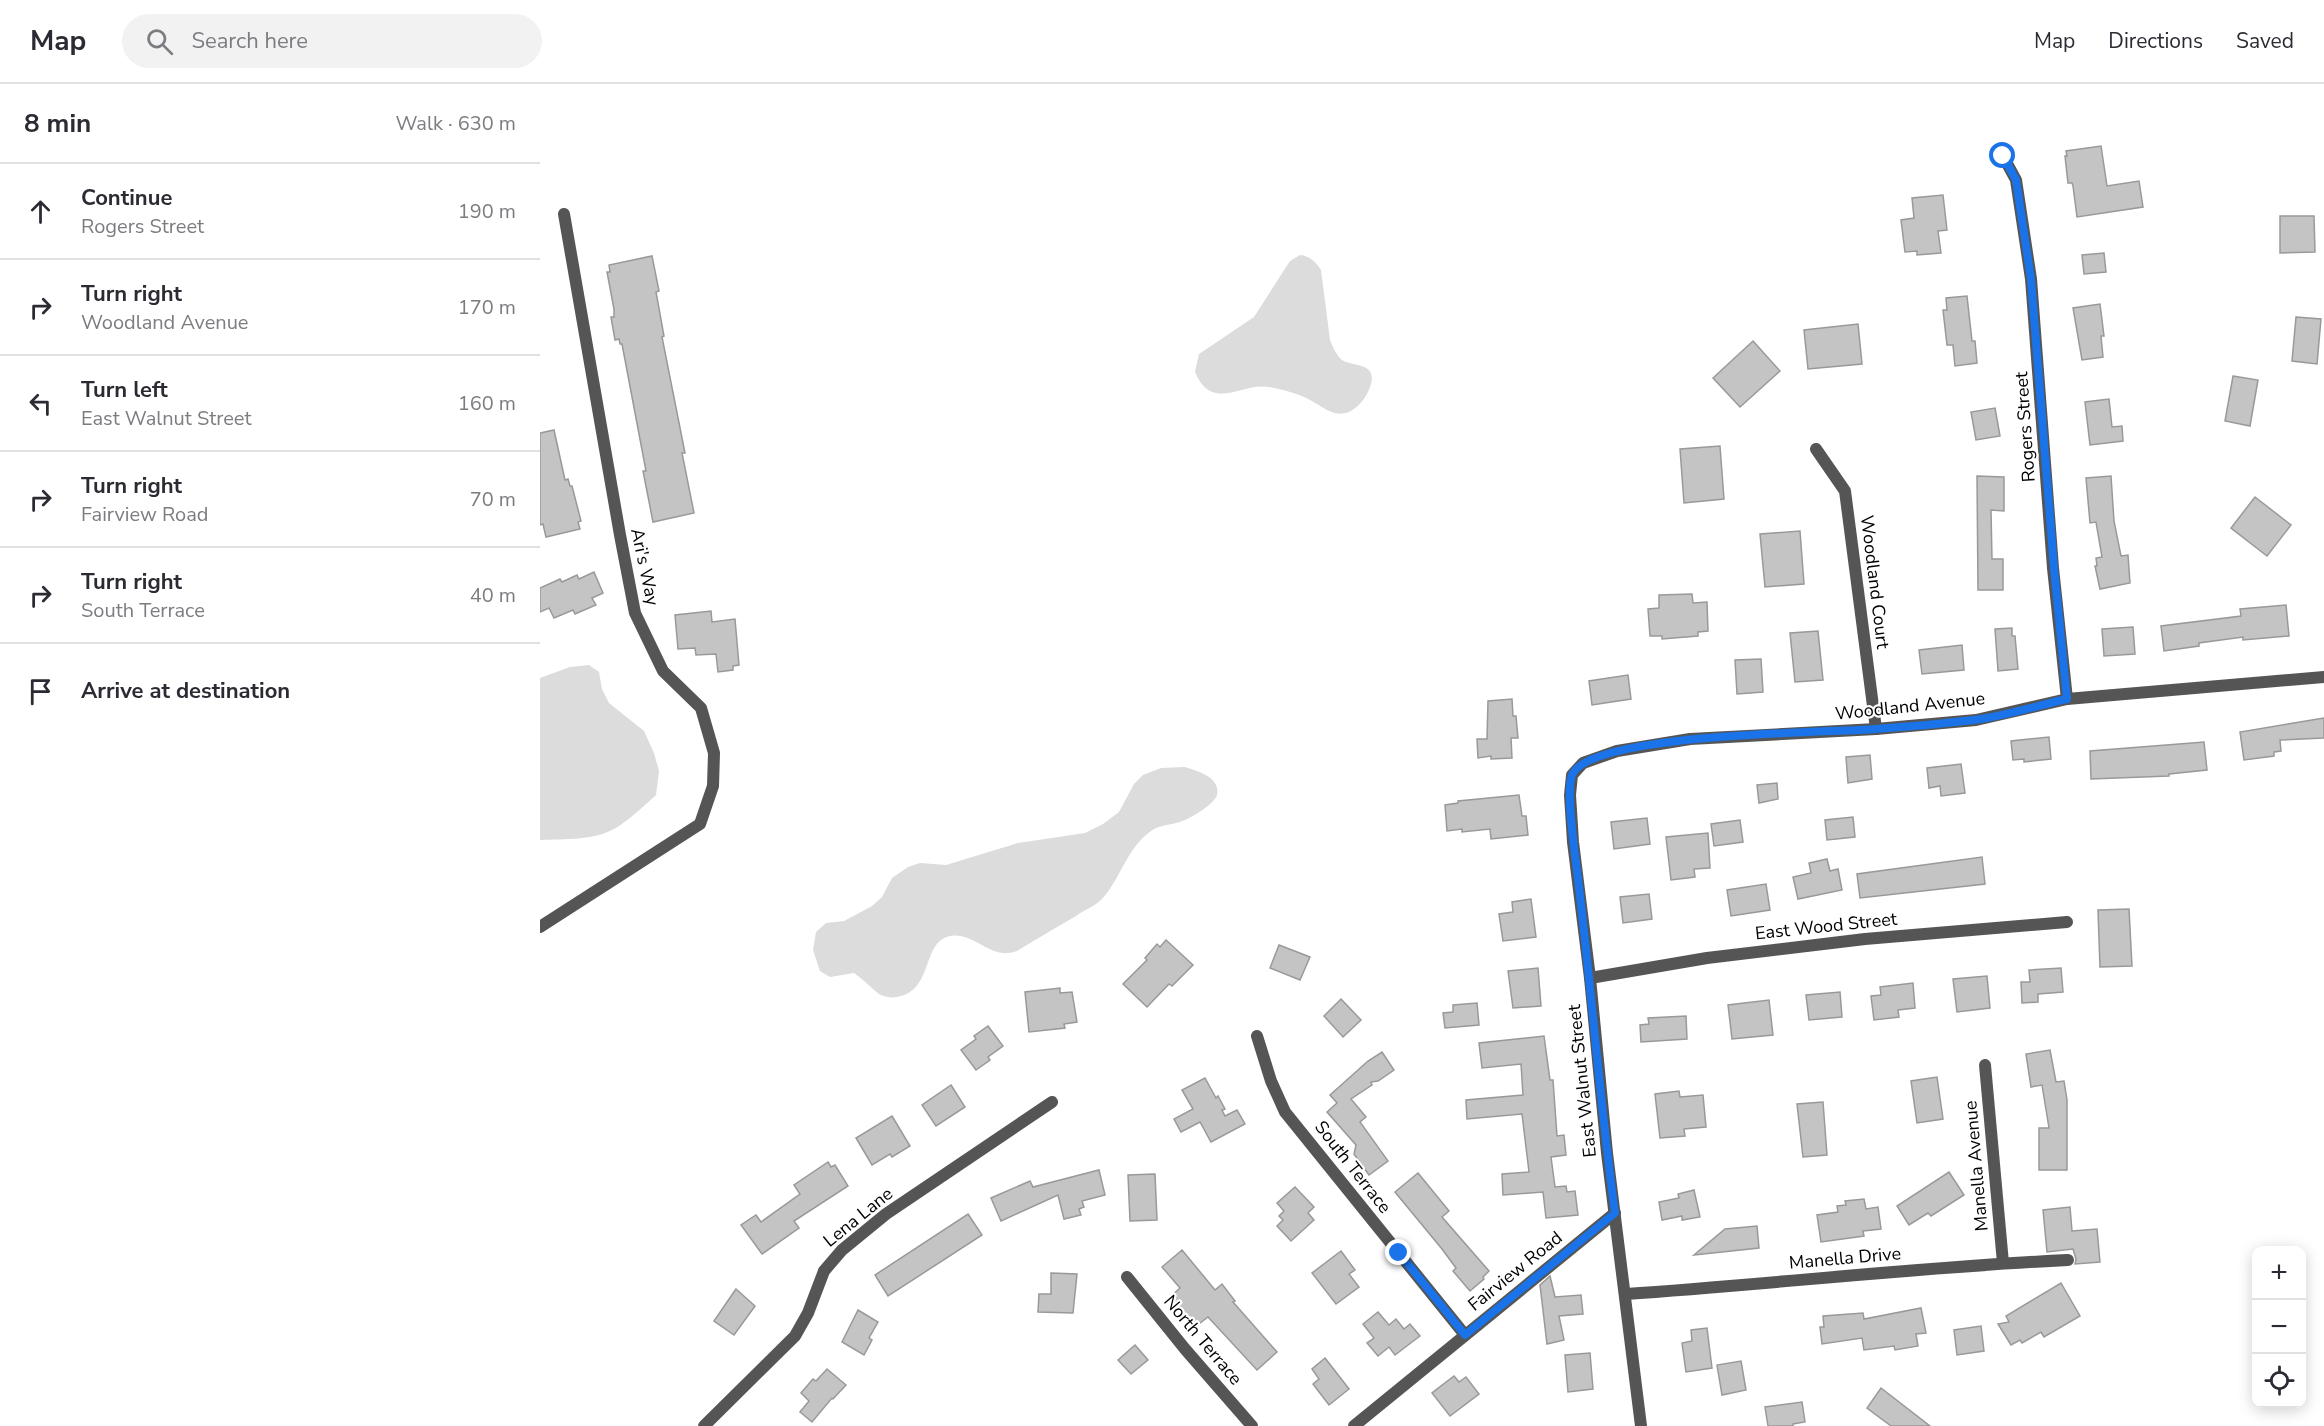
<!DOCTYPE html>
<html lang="en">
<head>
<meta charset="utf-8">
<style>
	:root { --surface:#fff; --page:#f2f2f3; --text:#2b2b33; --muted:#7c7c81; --line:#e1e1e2 }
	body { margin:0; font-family:"Nunito Sans",sans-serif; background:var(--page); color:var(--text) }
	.controls { position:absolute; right:18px; bottom:18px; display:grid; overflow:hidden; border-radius:12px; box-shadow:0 3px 15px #0003 }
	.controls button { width:54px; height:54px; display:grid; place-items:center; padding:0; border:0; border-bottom:2px solid var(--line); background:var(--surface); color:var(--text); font:30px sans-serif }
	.stop { position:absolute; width:18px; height:18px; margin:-14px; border:4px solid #1a73e8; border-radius:50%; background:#fff }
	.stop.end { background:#1a73e8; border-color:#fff; box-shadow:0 2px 6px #0008 }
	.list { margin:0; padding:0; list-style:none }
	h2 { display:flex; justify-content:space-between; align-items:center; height:78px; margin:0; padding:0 24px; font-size:26px }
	h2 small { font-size:20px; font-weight:400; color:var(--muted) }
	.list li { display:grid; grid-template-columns:39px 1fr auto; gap:18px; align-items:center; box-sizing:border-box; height:96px; padding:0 24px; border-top:2px solid var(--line) }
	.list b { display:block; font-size:22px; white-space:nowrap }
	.list p { margin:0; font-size:20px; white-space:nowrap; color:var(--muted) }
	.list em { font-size:20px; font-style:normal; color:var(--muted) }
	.icon { flex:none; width:33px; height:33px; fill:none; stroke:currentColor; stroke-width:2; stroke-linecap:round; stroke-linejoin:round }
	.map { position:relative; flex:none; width:1784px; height:1342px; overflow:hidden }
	header { display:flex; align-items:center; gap:36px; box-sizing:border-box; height:84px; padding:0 30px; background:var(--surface); border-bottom:2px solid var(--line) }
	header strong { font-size:28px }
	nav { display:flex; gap:33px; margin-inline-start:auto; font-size:21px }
	.search { width:420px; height:54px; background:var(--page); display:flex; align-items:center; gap:15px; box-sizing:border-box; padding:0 21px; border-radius:33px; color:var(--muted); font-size:22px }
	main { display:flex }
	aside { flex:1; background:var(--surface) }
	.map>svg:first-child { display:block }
</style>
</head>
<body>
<header>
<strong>Map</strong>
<div class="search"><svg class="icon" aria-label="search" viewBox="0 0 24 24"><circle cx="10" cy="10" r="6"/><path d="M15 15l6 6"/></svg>Search here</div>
<nav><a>Map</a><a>Directions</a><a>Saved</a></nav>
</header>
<main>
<aside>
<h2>8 min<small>Walk · 630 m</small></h2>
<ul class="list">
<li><svg class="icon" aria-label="ahead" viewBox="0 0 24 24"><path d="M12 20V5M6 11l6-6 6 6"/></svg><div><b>Continue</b><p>Rogers Street</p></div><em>190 m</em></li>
<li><svg class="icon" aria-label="right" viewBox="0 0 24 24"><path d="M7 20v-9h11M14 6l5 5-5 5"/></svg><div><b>Turn right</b><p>Woodland Avenue</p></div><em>170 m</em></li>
<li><svg class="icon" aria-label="left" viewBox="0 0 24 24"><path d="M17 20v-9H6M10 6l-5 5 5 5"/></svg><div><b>Turn left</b><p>East Walnut Street</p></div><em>160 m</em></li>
<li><svg class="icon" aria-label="right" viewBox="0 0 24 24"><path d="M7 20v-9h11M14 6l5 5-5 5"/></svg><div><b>Turn right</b><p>Fairview Road</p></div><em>70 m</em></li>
<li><svg class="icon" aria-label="right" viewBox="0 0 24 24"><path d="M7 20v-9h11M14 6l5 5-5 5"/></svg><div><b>Turn right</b><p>South Terrace</p></div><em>40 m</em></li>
<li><svg class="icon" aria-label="arrive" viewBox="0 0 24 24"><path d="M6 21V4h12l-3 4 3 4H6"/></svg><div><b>Arrive at destination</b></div></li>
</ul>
</aside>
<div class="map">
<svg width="1784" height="1342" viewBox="0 0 1784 1342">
	<rect width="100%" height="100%" fill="#fff"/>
	<g fill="#dcdcdc">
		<path d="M 760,171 C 770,172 776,178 781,186 L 790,256 C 793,263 796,271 802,276 C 813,283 839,278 830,303 C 827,313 817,326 806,329 C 791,333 780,320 768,315 C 756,309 740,305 728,303 C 703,298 672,329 655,288 L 659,270 L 714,233 L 750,177 Z"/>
		<path d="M 49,581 L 59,588 L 62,605 L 69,619 L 104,647 L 114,669 L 119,687 L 116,711 C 104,722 92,733 79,742 C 57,757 25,755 0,756 L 0,594 L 30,583 Z"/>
		<path d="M 645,683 C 657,687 681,693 677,711 C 674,720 654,732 645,736 C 635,741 623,740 614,745 C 588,761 582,792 563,814 C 556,822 544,826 536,832 C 516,844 496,855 477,867 C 473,868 467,870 463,869 C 443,867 428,846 407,853 C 382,861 393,907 357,913 C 351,914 345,913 339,910 C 331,904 323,895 314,889 L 290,893 L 280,887 L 273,866 L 276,848 L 286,839 L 304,837 L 332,822 L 342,813 L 352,794 L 368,783 L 380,779 L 406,781 L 478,759 L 545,749 L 563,740 L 579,728 L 594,700 L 603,691 L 621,684 Z"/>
	</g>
	<g fill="#c4c4c4" stroke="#999" stroke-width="1.5">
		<path d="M 1561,62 L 1567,102 L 1599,97 L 1603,123 L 1537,133 L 1533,102 L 1532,99 L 1528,99 L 1525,72 L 1527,72 L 1526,67 Z"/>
		<path d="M 1403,111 L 1407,146 L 1398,147 L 1401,169 L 1377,171 L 1377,167 L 1365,168 L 1361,136 L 1374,134 L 1372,114 Z"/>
		<path d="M 1740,132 L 1774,132 L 1775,168 L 1740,169 Z"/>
		<path d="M 1564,169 L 1566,188 L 1544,190 L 1542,171 Z"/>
		<path d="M 112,172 L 119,207 L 116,208 L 124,252 L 122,253 L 145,369 L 142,369 L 154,429 L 113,438 L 103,387 L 106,387 L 82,260 L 80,260 L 79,255 L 75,256 L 71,233 L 74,233 L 74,225 L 67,188 L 70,188 L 69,181 Z"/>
		<path d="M 1427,212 L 1432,257 L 1435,257 L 1437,279 L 1415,282 L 1413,261 L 1407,261 L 1403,226 L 1407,226 L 1406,214 Z"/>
		<path d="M 1560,220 L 1564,252 L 1561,252 L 1563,273 L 1542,276 L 1533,224 Z"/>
		<path d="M 1756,233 L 1781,235 L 1777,280 L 1752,277 Z"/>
		<path d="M 1318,240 L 1322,280 L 1268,285 L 1264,246 Z"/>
		<path d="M 1213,257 L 1240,287 L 1200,323 L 1173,294 Z"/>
		<path d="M 1693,292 L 1718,296 L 1710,342 L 1685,337 Z"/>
		<path d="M 1569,315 L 1572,343 L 1582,342 L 1583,357 L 1550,361 L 1545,318 Z"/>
		<path d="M 1455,324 L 1460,352 L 1436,356 L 1431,328 Z"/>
		<path d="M 14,346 L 25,396 L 28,395 L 30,402 L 32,402 L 41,437 L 38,438 L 40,445 L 6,453 L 3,440 L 0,441 L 0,349 Z"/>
		<path d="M 1180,362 L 1184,415 L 1144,419 L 1140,365 Z"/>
		<path d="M 1437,392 L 1464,393 L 1464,427 L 1451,426 L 1452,475 L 1463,475 L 1463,506 L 1438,506 Z"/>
		<path d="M 1571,392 L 1574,437 L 1581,472 L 1588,471 L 1590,499 L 1560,505 L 1555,482 L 1557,482 L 1556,474 L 1562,473 L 1556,438 L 1550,439 L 1546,394 Z"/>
		<path d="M 1715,413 L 1751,441 L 1727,472 L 1691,444 Z"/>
		<path d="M 1260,447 L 1264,500 L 1225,503 L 1220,450 Z"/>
		<path d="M 54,488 L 63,509 L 52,514 L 56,521 L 35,530 L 33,526 L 14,534 L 9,524 L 0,528 L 0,504 L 20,495 L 22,498 L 37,491 L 39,495 Z"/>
		<path d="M 1152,510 L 1153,519 L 1167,518 L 1168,547 L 1158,548 L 1158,552 L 1122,555 L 1122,552 L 1110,552 L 1108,525 L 1119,524 L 1119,511 Z"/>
		<path d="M 1746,521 L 1749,552 L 1703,556 L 1703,553 L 1659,559 L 1659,562 L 1624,567 L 1621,542 L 1701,532 L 1700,525 Z"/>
		<path d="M 171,527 L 172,538 L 195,535 L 199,581 L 193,582 L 193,586 L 178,588 L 176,570 L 156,571 L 155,564 L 138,565 L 135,531 Z"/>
		<path d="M 1593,543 L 1595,570 L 1564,572 L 1562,545 Z"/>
		<path d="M 1472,544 L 1472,552 L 1475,552 L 1478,585 L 1458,587 L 1455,545 Z"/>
		<path d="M 1278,547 L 1283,596 L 1255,598 L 1250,549 Z"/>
		<path d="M 1422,561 L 1424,586 L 1382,590 L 1379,566 Z"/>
		<path d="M 1221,575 L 1223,608 L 1197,610 L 1195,576 Z"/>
		<path d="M 1088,591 L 1091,615 L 1052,621 L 1049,597 Z"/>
		<path d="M 972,615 L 973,632 L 976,632 L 978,654 L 971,654 L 972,674 L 951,675 L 951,672 L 938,674 L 937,655 L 947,655 L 948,617 Z"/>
		<path d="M 1784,634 L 1784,654 L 1740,656 L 1741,667 L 1734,668 L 1734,672 L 1704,676 L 1700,648 Z"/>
		<path d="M 1509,653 L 1511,675 L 1484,678 L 1484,675 L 1473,676 L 1471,657 Z"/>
		<path d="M 1664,658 L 1667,686 L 1629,690 L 1629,692 L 1551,695 L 1550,667 Z"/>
		<path d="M 1330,671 L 1332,695 L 1308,699 L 1306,673 Z"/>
		<path d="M 1421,680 L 1425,709 L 1401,712 L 1400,702 L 1389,704 L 1387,684 Z"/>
		<path d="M 1237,699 L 1238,715 L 1219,719 L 1217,701 Z"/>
		<path d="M 979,711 L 982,732 L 986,732 L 988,751 L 951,755 L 950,745 L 922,748 L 922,745 L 907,747 L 905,721 L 918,719 L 918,717 Z"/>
		<path d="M 1313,733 L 1315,753 L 1287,756 L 1285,736 Z"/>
		<path d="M 1107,734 L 1110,760 L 1074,765 L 1071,738 Z"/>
		<path d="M 1200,736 L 1203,758 L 1174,762 L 1171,740 Z"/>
		<path d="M 1168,749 L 1170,784 L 1154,785 L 1155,793 L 1131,796 L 1126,753 Z"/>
		<path d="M 1442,773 L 1445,800 L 1320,814 L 1317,790 Z"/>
		<path d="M 1287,775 L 1290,787 L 1298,785 L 1302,806 L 1258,815 L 1253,793 L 1271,789 L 1269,779 Z"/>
		<path d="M 1226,800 L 1230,826 L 1191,832 L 1187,806 Z"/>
		<path d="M 1109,810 L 1112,835 L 1083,839 L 1080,813 Z"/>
		<path d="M 991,815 L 996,853 L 963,857 L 959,830 L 973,828 L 972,818 Z"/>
		<path d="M 1589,825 L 1592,882 L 1560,883 L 1558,826 Z"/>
		<path d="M 626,856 L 653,881 L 632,902 L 629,900 L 607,923 L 583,900 L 607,876 L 605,874 L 617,860 L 620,863 Z"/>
		<path d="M 739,861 L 770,873 L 760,896 L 730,884 Z"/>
		<path d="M 998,884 L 1001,922 L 973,924 L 968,887 Z"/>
		<path d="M 1521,884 L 1523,908 L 1498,910 L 1498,918 L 1482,919 L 1481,898 L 1490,898 L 1489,886 Z"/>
		<path d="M 1447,892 L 1450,924 L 1417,928 L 1413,895 Z"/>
		<path d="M 1373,899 L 1375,924 L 1358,926 L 1359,933 L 1334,936 L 1331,912 L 1341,911 L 1340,903 Z"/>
		<path d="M 520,904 L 520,909 L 532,908 L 537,938 L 524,940 L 525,944 L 489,948 L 485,908 Z"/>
		<path d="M 1300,908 L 1302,933 L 1269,936 L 1266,911 Z"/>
		<path d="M 801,915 L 821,936 L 803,953 L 784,932 Z"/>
		<path d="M 1229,916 L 1233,951 L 1192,955 L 1188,921 Z"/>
		<path d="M 937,919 L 939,941 L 905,944 L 903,929 L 913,928 L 913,921 Z"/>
		<path d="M 1146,932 L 1147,955 L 1101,958 L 1100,941 L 1109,940 L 1108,934 Z"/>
		<path d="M 448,942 L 463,962 L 448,973 L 450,976 L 436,986 L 421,966 L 436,955 L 434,952 Z"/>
		<path d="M 1004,952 L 1010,996 L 1013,996 L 1017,1052 L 1024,1051 L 1026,1071 L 1011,1073 L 1015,1103 L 1026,1102 L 1027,1108 L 1035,1107 L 1038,1131 L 1006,1134 L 1003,1108 L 963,1111 L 962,1090 L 989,1088 L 982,1030 L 927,1035 L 926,1016 L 983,1011 L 981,980 L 942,984 L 939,959 Z"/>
		<path d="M 1510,966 L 1516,998 L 1524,997 L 1527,1016 L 1527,1086 L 1499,1086 L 1499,1044 L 1509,1044 L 1502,1001 L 1491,1003 L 1486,970 Z"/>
		<path d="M 842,968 L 854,986 L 838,997 L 831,998 L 832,1001 L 811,1015 L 826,1033 L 820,1038 L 848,1077 L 829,1091 L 814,1070 L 816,1061 L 787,1028 L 797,1019 L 790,1011 L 828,977 Z"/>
		<path d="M 1397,993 L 1403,1035 L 1377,1039 L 1371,997 Z"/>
		<path d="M 665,994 L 676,1014 L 678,1012 L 685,1025 L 682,1026 L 685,1032 L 697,1026 L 705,1040 L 671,1058 L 660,1038 L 641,1048 L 634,1035 L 653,1025 L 642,1006 Z"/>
		<path d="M 411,1001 L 425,1023 L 396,1042 L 382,1021 Z"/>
		<path d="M 1139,1007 L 1140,1013 L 1163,1011 L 1166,1043 L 1144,1045 L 1145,1052 L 1120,1054 L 1115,1010 Z"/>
		<path d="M 1283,1018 L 1287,1071 L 1263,1073 L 1257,1020 Z"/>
		<path d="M 352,1032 L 370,1062 L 352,1073 L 350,1070 L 332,1081 L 316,1054 Z"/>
		<path d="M 288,1078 L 291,1083 L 295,1081 L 308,1102 L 254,1137 L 259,1144 L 222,1170 L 201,1141 L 216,1131 L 221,1138 L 260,1110 L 254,1101 Z"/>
		<path d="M 559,1086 L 565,1111 L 542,1117 L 544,1123 L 539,1125 L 541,1131 L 524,1135 L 518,1111 L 461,1137 L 451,1114 L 490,1097 L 493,1103 Z"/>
		<path d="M 1409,1088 L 1424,1111 L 1391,1132 L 1388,1129 L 1369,1141 L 1357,1122 Z"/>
		<path d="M 878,1089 L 909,1127 L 902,1133 L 949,1187 L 943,1193 L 944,1195 L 930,1207 L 913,1187 L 916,1184 L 902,1165 L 855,1108 Z"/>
		<path d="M 615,1090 L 617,1136 L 590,1137 L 588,1091 Z"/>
		<path d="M 755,1103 L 774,1123 L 768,1129 L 774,1136 L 751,1157 L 737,1142 L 743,1136 L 739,1132 L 744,1127 L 737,1119 Z"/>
		<path d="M 1154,1106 L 1160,1133 L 1142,1136 L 1142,1132 L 1122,1136 L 1119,1118 L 1139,1114 L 1138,1110 Z"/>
		<path d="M 1324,1115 L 1326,1125 L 1338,1123 L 1341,1145 L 1323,1147 L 1324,1152 L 1281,1158 L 1277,1131 L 1298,1128 L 1297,1122 L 1306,1121 L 1305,1117 Z"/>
		<path d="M 1530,1123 L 1532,1147 L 1557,1145 L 1560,1178 L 1535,1180 L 1536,1175 L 1533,1165 L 1507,1168 L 1503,1126 Z"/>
		<path d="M 428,1130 L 442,1151 L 348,1212 L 335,1191 Z"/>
		<path d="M 1217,1142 L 1219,1164 L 1154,1171 L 1185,1145 Z"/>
		<path d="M 642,1166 L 675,1206 L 682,1200 L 695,1217 L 693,1218 L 737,1268 L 717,1286 L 668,1233 L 655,1243 L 630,1213 L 640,1204 L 622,1183 Z"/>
		<path d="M 801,1167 L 815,1186 L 809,1190 L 819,1203 L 796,1220 L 772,1189 Z"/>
		<path d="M 511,1189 L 537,1190 L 533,1229 L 498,1228 L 499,1210 L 511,1210 Z"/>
		<path d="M 1010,1192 L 1015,1213 L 1041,1211 L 1043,1230 L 1019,1232 L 1024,1256 L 1007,1260 L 1000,1201 Z"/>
		<path d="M 1521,1199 L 1540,1232 L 1504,1253 L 1501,1248 L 1482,1259 L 1480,1256 L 1471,1261 L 1458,1240 L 1469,1238 L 1466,1232 Z"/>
		<path d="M 196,1205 L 215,1222 L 194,1251 L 174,1237 Z"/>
		<path d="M 1381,1224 L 1386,1249 L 1376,1250 L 1378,1262 L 1355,1266 L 1354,1262 L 1324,1266 L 1322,1254 L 1282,1260 L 1280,1243 L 1284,1243 L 1283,1232 L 1323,1229 L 1324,1235 Z"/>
		<path d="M 318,1226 L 338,1238 L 329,1254 L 332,1256 L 324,1271 L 302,1258 Z"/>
		<path d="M 838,1228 L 849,1241 L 856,1235 L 864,1245 L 870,1240 L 880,1252 L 855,1271 L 849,1263 L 838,1272 L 827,1259 L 834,1254 L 823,1240 Z"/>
		<path d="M 1441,1242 L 1444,1267 L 1417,1271 L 1414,1246 Z"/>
		<path d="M 1167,1244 L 1172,1284 L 1146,1288 L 1142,1259 L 1152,1257 L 1151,1246 Z"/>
		<path d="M 595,1261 L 608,1276 L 591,1290 L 578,1276 Z"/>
		<path d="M 1050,1269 L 1053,1305 L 1028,1308 L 1025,1271 Z"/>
		<path d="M 785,1274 L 809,1305 L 789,1321 L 773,1300 L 779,1295 L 772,1285 Z"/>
		<path d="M 1201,1277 L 1206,1306 L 1182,1311 L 1177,1281 Z"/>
		<path d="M 287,1285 L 306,1301 L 293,1315 L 292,1314 L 272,1338 L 260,1328 L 269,1317 L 261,1309 L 273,1295 L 276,1297 Z"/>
		<path d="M 914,1292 L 919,1298 L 926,1293 L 939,1310 L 910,1332 L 892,1309 Z"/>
		<path d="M 1341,1304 L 1390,1342 L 1351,1342 L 1327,1324 Z"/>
		<path d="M 1262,1318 L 1265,1338 L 1253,1340 L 1253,1342 L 1228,1342 L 1225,1323 Z"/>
	</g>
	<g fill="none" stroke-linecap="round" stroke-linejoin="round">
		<g stroke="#555" stroke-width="12">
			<path d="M 1463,72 L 1476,96 L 1491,195 L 1513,484 L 1527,615"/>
			<path d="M 1276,365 L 1305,407 L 1336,645"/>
			<path d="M 0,843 L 160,740 L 173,702 L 174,669 L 161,624 L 123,587 L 95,529 L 80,451 L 24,130"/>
			<path d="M 1050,894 L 1167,874 L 1325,855 L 1527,838"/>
			<path d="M 717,952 L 731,997 L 745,1028 L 925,1251"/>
			<path d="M 1445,981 L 1463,1179"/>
			<path d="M 587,1193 L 645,1265 L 712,1342"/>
			<path d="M 1086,1210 C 1233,1200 1380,1183 1528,1176"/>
			<path d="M 164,1342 L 255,1252 L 268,1229 L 284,1187 L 302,1166 L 346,1130 L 512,1018"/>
			<path d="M 814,1342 L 1075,1129"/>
			<path d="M 1101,1342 L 1067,1069 L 1050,894 L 1033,758 L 1030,711 L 1032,691 L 1043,679 L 1077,667 L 1150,655 L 1336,645 L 1436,636 L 1527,615 L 1784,593"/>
		</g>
	</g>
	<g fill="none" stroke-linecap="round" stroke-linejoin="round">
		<path stroke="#1a73e8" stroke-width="8" d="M 859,1169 L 925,1251 L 1075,1129 C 1059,1013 1051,895 1036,779 C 1034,762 1025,702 1033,689 C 1057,649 1283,649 1335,645 C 1368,643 1401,640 1434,636 C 1465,632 1496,622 1527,615 L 1514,484 L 1491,195 L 1476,96 L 1463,72"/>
	</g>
	<g text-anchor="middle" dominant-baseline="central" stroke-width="4.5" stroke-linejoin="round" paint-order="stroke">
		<g font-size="18" fill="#000" stroke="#fff">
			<text transform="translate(1485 343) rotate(-94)">Rogers Street</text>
			<text transform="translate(105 483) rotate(78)">Ari's Way</text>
			<text transform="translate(1335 498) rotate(83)">Woodland Court</text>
			<text transform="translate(1370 622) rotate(-6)">Woodland Avenue</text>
			<text transform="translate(1286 842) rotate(-6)">East Wood Street</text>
			<text transform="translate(1042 997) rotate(-96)">East Walnut Street</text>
			<text transform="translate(1436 1082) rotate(-95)">Manella Avenue</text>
			<text transform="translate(813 1083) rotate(52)">South Terrace</text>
			<text transform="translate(318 1133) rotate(-39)">Lena Lane</text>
			<text transform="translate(1305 1174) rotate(-5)">Manella Drive</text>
			<text transform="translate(975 1187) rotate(-39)">Fairview Road</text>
			<text transform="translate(663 1256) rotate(50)">North Terrace</text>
		</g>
	</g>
</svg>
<div class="controls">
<button>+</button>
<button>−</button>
<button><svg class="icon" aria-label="locate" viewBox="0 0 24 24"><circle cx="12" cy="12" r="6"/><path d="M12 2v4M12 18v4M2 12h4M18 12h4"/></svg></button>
</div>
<div class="stop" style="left:1463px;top:72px"></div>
<div class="stop end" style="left:859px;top:1169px"></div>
</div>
</main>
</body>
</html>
